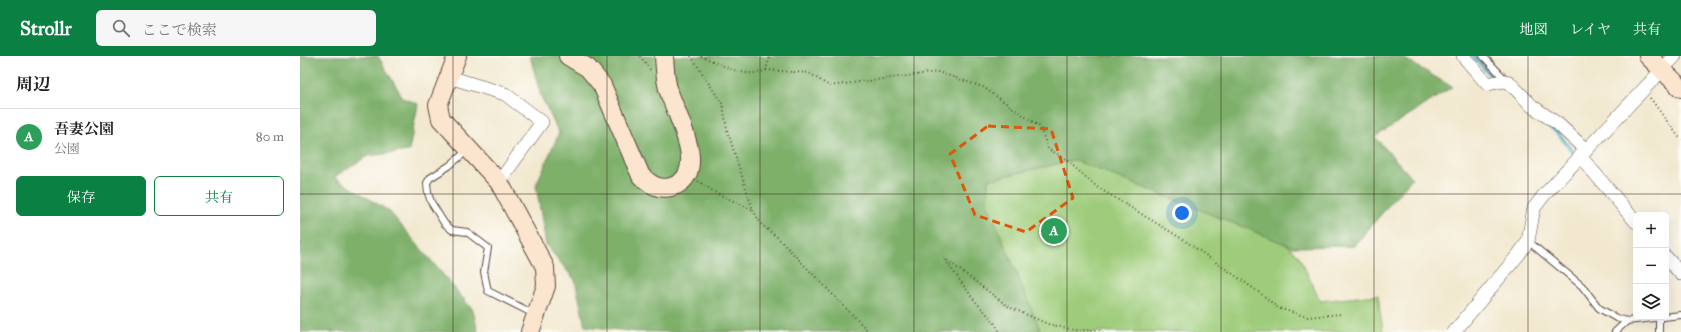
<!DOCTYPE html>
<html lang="ja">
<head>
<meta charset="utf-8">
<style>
	:root { --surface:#fff; --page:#f6f6f6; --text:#222; --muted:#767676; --line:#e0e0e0; --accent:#0b8043 }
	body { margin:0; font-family:"IM FELL Great Primer","Noto Serif JP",serif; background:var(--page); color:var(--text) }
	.controls { position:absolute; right:12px; bottom:12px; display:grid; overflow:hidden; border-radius:6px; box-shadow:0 4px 16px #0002 }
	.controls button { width:36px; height:36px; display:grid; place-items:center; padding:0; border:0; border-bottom:1px solid var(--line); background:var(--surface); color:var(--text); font:20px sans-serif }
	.you { position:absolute; left:882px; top:157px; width:14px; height:14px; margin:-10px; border:3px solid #fff; border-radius:50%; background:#1a73e8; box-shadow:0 0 0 6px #1a73e833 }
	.badge { display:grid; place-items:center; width:26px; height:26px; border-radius:50%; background:var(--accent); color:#fff; font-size:13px; font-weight:700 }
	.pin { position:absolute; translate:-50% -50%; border:2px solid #fff; box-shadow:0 1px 4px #0006 }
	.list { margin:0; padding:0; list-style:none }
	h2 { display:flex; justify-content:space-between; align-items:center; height:52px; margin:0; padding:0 16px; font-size:17px }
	h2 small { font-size:13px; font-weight:400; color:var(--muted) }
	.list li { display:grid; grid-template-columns:26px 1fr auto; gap:12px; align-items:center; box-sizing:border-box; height:56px; padding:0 16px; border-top:1px solid var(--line) }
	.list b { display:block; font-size:15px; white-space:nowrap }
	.list p { margin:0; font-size:13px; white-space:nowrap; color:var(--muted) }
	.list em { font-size:13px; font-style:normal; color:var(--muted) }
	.actions { display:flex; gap:8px; padding:12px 16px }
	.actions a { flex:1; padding:9px 0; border:1px solid var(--accent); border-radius:6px; text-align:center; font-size:14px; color:var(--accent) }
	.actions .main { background:var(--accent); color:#fff }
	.icon { flex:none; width:22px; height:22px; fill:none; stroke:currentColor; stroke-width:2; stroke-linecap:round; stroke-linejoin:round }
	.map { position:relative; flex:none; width:1381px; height:276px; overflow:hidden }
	header { display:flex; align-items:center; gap:24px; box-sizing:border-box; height:56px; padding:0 20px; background:var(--accent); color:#fff }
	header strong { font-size:19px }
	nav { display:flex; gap:22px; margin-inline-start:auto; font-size:14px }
	.search { width:280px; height:36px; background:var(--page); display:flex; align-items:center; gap:10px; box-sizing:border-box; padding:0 14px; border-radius:6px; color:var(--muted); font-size:15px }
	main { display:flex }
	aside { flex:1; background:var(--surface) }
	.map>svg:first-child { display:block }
</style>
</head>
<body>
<header>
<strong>Strollr</strong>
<div class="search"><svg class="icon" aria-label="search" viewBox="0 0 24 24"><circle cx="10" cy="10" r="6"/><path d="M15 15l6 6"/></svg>ここで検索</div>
<nav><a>地図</a><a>レイヤ</a><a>共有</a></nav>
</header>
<main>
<aside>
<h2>周辺<small></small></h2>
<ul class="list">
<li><span class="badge" style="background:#2e9e5b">A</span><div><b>吾妻公園</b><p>公園</p></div><em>80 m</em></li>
</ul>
<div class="actions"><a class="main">保存</a><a>共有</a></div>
</aside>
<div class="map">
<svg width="1381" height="276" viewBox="0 0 1381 276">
	<rect width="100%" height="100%" fill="#fdfcf7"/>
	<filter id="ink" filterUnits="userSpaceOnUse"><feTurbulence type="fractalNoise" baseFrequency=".025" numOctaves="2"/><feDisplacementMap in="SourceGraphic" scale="8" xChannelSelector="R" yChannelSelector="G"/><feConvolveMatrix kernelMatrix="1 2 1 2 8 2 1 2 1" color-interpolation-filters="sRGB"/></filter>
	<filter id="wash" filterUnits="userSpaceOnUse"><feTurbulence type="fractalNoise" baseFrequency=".012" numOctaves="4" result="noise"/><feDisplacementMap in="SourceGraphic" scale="16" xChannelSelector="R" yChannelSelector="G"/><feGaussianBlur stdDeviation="0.9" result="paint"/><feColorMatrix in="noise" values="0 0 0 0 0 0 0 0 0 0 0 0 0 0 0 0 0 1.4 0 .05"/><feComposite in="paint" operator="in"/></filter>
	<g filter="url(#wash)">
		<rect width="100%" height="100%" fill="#f2e8cf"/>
		<path fill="#9ecc7a" stroke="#6c7b4c" d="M 634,61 L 941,144 L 999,200 L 1020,245 L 1078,239 L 1083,276 L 686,276 Z"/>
		<g fill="#7eb06a" stroke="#5c6d44">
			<path d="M 0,0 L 78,0 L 103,42 L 118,48 L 109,95 L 68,100 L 34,121 L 89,155 L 173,254 L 178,276 L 0,276 Z"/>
			<path d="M 230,0 L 1100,0 L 1152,31 L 1075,81 L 1112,122 L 1054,190 L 993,191 L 774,104 L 688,124 L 687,146 L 741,276 L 337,276 L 285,270 L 275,224 L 246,189 L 236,129 L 259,77 L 241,40 Z"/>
		</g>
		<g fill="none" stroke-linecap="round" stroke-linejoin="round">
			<g stroke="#47a8c7" stroke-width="3.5">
				<path d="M 1173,0 L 1195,24"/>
				<path d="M 1201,29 L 1227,54 L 1259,78 L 1274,98"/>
				<path d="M 1375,220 L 1381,227"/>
			</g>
		</g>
	</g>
	<g filter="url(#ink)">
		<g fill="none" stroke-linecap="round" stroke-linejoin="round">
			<g stroke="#564639" stroke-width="8">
				<g id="lane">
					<path d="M 1183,0 L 1206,24"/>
					<path d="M 168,94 L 149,110 L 130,122 L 127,127 L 128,137 L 131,146 L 144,167 L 152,174 L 167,176 L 188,192 L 184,216 L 188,235 L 234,258"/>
					<path d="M 1228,185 L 1282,230 L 1299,252 L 1316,262 L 1327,265 L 1381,259"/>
					<path d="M 1359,263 L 1359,276"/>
					<path d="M 1315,276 L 1327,265"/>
				</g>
			</g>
			<g stroke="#564639" stroke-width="14">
				<g id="street">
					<path d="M 1163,0 L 1187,28 L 1203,25 L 1209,26 L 1232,50 L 1258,68 L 1286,94"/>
					<path d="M 149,21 L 205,38 L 242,66 L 199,126"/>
					<path d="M 1280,100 L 1336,166"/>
					<path d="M 1366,201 L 1381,218"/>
					<path d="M 1154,276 L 1219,198 L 1228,185 L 1234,152 L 1244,139 L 1375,0"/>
				</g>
			</g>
			<g stroke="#564639" stroke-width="20">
				<g id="secondary">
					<path d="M 157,0 L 138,49 L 141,63 L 199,126 L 245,211 L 246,230 L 230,276"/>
					<path d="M 268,0 L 288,12 L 302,29 L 341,120 C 350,128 358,134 371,131 C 411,119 377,61 369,36 C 365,25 365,12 364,0"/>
					<path d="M 1348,0 L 1381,32"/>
				</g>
			</g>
			<g stroke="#564639" stroke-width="2" stroke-dasharray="1 3" stroke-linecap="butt">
				<path d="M 340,0 L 351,15"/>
				<path d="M 391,0 L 423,49 L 427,74 L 453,154 L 461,168 L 477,181 L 569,276"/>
				<path d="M 401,0 C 421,8 445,24 466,14 L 470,0"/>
				<path d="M 466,14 L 509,17 L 529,30 L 638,16 L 683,31 L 740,71 L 748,93 L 763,101 L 797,131 L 884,184 L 960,237 L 978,252 L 1007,261 L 1042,258"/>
				<path d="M 1350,42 L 1381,84"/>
				<path d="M 398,125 L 416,137 L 453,154"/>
				<path d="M 644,202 L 709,251 L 748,268 L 774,274 L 801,274 L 803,276"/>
				<path d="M 645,204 L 675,245 L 694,266 L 700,276"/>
			</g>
			<use href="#lane" stroke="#fff" stroke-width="6"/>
			<use href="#street" stroke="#fff" stroke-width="13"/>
			<use href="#secondary" stroke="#fbe5cf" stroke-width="18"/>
		</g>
	</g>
	<path fill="none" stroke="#df570d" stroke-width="3" stroke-dasharray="8 5" stroke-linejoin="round" d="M 688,70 L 751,73 L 773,142 L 726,176 L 675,159 L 650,98 Z"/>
	<path fill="none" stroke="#3b2a1e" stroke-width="1" stroke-opacity="0.55" d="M 153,0 L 153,276M 307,0 L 307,276M 460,0 L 460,276M 614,0 L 614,276M 767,0 L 767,276M 921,0 L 921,276M 1074,0 L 1074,276M 1228,0 L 1228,276M 0,138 L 1381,138"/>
</svg>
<div class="controls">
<button>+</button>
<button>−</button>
<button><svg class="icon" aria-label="layers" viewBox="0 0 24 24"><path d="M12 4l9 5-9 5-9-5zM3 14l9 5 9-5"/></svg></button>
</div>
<div class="you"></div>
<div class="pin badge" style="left:754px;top:175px;background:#2e9e5b">A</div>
</div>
</main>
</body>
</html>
